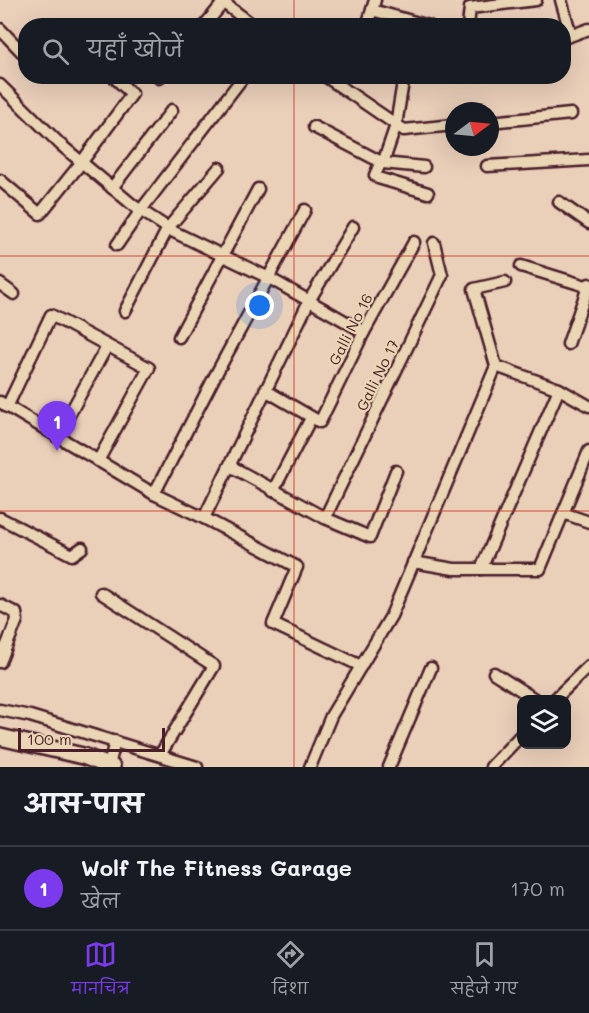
<!DOCTYPE html>
<html lang="hi">
<head>
<meta charset="utf-8">
<style>
	:root { --surface:#171b24; --page:#242831; --text:#f1f3f6; --muted:#9ea1a6; --line:#363941; --accent:#7c3aed }
	body { margin:0; font-family:Mali,"Playpen Sans Deva",sans-serif; background:var(--page); color:var(--text) }
	.controls { position:absolute; right:18px; bottom:18px; display:grid; overflow:hidden; border-radius:12px; box-shadow:0 6px 24px #0002 }
	.controls button { width:54px; height:54px; display:grid; place-items:center; padding:0; border:0; border-bottom:2px solid var(--line); background:var(--surface); color:var(--text); font:30px sans-serif }
	.compass { position:absolute; left:445px; top:102px; width:54px; height:54px; border-radius:50%; background:var(--surface); box-shadow:0 6px 24px #0002; rotate:74deg }
	.scale { position:absolute; left:18px; bottom:15px; width:147px; box-sizing:border-box; padding-left:6px; border:3px solid #4a1f2b; border-top:0; font-size:16px; line-height:21px; white-space:nowrap; color:#4a1f2b; -webkit-text-stroke:4px #ead6b4; paint-order:stroke }
	.you { position:absolute; left:260px; top:306px; width:21px; height:21px; margin:-15px; border:4px solid #fff; border-radius:50%; background:#1a73e8; box-shadow:0 0 0 9px #1a73e833 }
	.badge { display:grid; place-items:center; width:39px; height:39px; border-radius:50%; background:var(--accent); color:#fff; font-size:20px; font-weight:700 }
	.pin { position:absolute; translate:-50% -50px; filter:drop-shadow(0 2px 3px #0008) }
	.pin::after { content:''; position:absolute; top:32px; width:21px; height:18px; background:inherit; clip-path:polygon(0 0,100% 0,50% 100%) }
	.list { margin:0; padding:0; list-style:none }
	h2 { display:flex; justify-content:space-between; align-items:center; height:78px; margin:0; padding:0 24px; font-size:26px }
	h2 small { font-size:20px; font-weight:400; color:var(--muted) }
	.list li { display:grid; grid-template-columns:39px 1fr auto; gap:18px; align-items:center; box-sizing:border-box; height:84px; padding:0 24px; border-top:2px solid var(--line) }
	.list b { display:block; font-size:22px; white-space:nowrap }
	.list p { margin:0; font-size:20px; white-space:nowrap; color:var(--muted) }
	.list em { font-size:20px; font-style:normal; color:var(--muted) }
	.icon { flex:none; width:33px; height:33px; fill:none; stroke:currentColor; stroke-width:2; stroke-linecap:round; stroke-linejoin:round }
	.map { position:relative; flex:none; width:589px; height:767px; overflow:hidden }
	.search { position:absolute; background:var(--surface); box-shadow:0 6px 24px #0002; left:18px; right:18px; top:18px; height:66px; display:flex; align-items:center; gap:15px; box-sizing:border-box; padding:0 21px; border-radius:24px; color:var(--muted); font-size:22px }
	.sheet { height:162px; background:var(--surface) }
	nav { display:flex; justify-content:space-around; align-items:center; box-sizing:border-box; height:84px; border-top:2px solid var(--line); background:var(--surface); font-size:16px; color:var(--muted) }
	nav a { display:grid; justify-items:center; gap:3px }
	nav .on { color:var(--accent) }
	.map>svg:first-child { display:block }
</style>
</head>
<body>
<div class="map">
<svg width="589" height="767" viewBox="0 0 589 767">
	<rect width="100%" height="100%" fill="#eacfb9"/>
	<filter id="ink" filterUnits="userSpaceOnUse"><feTurbulence type="fractalNoise" baseFrequency=".0167" numOctaves="2"/><feDisplacementMap in="SourceGraphic" scale="12" xChannelSelector="R" yChannelSelector="G"/><feConvolveMatrix kernelMatrix="1 2 1 2 8 2 1 2 1" color-interpolation-filters="sRGB"/></filter>
	<g filter="url(#ink)">
		<g fill="none" stroke-linecap="round" stroke-linejoin="round">
			<g stroke="#4a1f2b" stroke-width="15">
				<g id="street">
					<path d="M 220,0 L 254,26"/>
					<path d="M 561,0 L 571,35"/>
					<path d="M 372,10 L 429,26"/>
					<path d="M 204,26 L 223,3"/>
					<path d="M 367,26 L 375,0"/>
					<path d="M 468,26 L 470,8 L 536,0"/>
					<path d="M 0,29 L 23,53"/>
					<path d="M 564,38 L 589,29"/>
					<path d="M 325,76 L 404,130 L 454,125"/>
					<path d="M 159,78 L 160,76"/>
					<path d="M 0,85 L 61,145 L 134,206 L 174,232 L 269,278 L 364,332"/>
					<path d="M 490,122 L 571,114"/>
					<path d="M 314,127 L 383,163 L 424,167"/>
					<path d="M 381,162 L 375,175 L 378,178 L 428,193"/>
					<path d="M 383,163 L 396,125 L 403,82 L 407,76"/>
					<path d="M 487,166 L 589,160"/>
					<path d="M 0,180 L 40,214 L 81,163 L 132,94 L 113,76"/>
					<path d="M 112,188 L 172,110"/>
					<path d="M 559,202 L 589,223"/>
					<path d="M 117,245 L 141,210 L 244,76"/>
					<path d="M 521,266 L 589,287"/>
					<path d="M 0,284 L 14,294"/>
					<path d="M 125,311 L 168,228 L 219,168"/>
					<path d="M 179,337 L 258,189"/>
					<path d="M 568,344 L 589,284"/>
					<path d="M 496,366 L 559,389 L 589,406"/>
					<path d="M 265,390 L 320,422 L 364,332 L 414,242"/>
					<path d="M 0,402 L 154,494 L 204,518 L 297,567 L 273,624 L 361,666"/>
					<path d="M 7,407 L 51,315 L 149,368 L 98,461"/>
					<path d="M 57,437 L 107,346"/>
					<path d="M 230,466 L 325,518 L 370,537 L 396,471"/>
					<path d="M 273,491 L 311,418"/>
					<path d="M 154,494 L 215,376 L 305,210"/>
					<path d="M 563,513 L 589,522"/>
					<path d="M 0,518 L 72,555 L 82,548"/>
					<path d="M 204,518 L 309,301 L 353,227"/>
					<path d="M 325,518 L 442,275 L 434,243"/>
					<path d="M 413,562 L 454,569 L 540,569 L 589,451"/>
					<path d="M 481,569 L 559,389"/>
					<path d="M 101,593 L 214,666 L 160,755"/>
					<path d="M 0,605 L 16,613 L 17,620 L 0,662"/>
					<path d="M 494,673 L 536,700"/>
					<path d="M 554,700 L 589,666"/>
					<path d="M 0,710 L 30,716 L 197,767"/>
					<path d="M 109,766 L 115,741"/>
					<path d="M 310,767 L 331,716 L 391,616 L 496,366 L 474,289 L 505,282"/>
					<path d="M 389,767 L 431,668"/>
					<path d="M 491,767 L 522,734"/>
				</g>
			</g>
			<g stroke="#4a1f2b" stroke-width="20">
				<path id="secondary" d="M 0,737 L 83,756 L 112,767"/>
			</g>
			<use href="#street" stroke="#ead6b4" stroke-width="10"/>
			<use href="#secondary" stroke="#ead6b4" stroke-width="15"/>
		</g>
	</g>
	<path fill="none" stroke="#c8321e" stroke-width="1.5" stroke-opacity="0.55" d="M 294,0 L 294,26M 294,76 L 294,767M 0,256 L 589,256M 0,511 L 589,511"/>
	<g text-anchor="middle" dominant-baseline="central" stroke-width="4.5" stroke-linejoin="round" paint-order="stroke">
		<g font-size="15" fill="#4a1f2b" stroke="#ead6b4">
			<text transform="translate(350 329) rotate(-63)">Galli No 16</text>
			<text transform="translate(377 375) rotate(-64)">Galli No 17</text>
		</g>
	</g>
</svg>
<div class="controls">
<button><svg class="icon" aria-label="layers" viewBox="0 0 24 24"><path d="M12 4l9 5-9 5-9-5zM3 14l9 5 9-5"/></svg></button>
</div>
<svg class="compass" viewBox="-18 -18 36 36"><path d="M0-13l5 13h-10z" fill="#e53935"/><path d="M0 13l5-13h-10z" fill="#9ea1a6"/></svg>
<div class="scale">100 m</div>
<div class="you"></div>
<div class="pin badge" style="left:57px;top:451px">1</div>
<div class="search"><svg class="icon" aria-label="search" viewBox="0 0 24 24"><circle cx="10" cy="10" r="6"/><path d="M15 15l6 6"/></svg>यहाँ खोजें</div>
</div>
<section class="sheet">
<h2>आस-पास<small></small></h2>
<ul class="list">
<li><span class="badge">1</span><div><b>Wolf The Fitness Garage</b><p>खेल</p></div><em>170 m</em></li>
</ul>
</section>
<nav>
<a class="on"><svg class="icon" aria-label="map" viewBox="0 0 24 24"><path d="M3 6l6-2 6 2 6-2v14l-6 2-6-2-6 2zM9 4v14M15 6v14"/></svg>मानचित्र</a>
<a><svg class="icon" aria-label="directions" viewBox="0 0 24 24"><path d="M12 3l9 9-9 9-9-9zM9 14v-3h6M13 9l2 2-2 2"/></svg>दिशा</a>
<a><svg class="icon" aria-label="saved" viewBox="0 0 24 24"><path d="M7 4h10v16l-5-4-5 4z"/></svg>सहेजे गए</a>
</nav>
</body>
</html>
